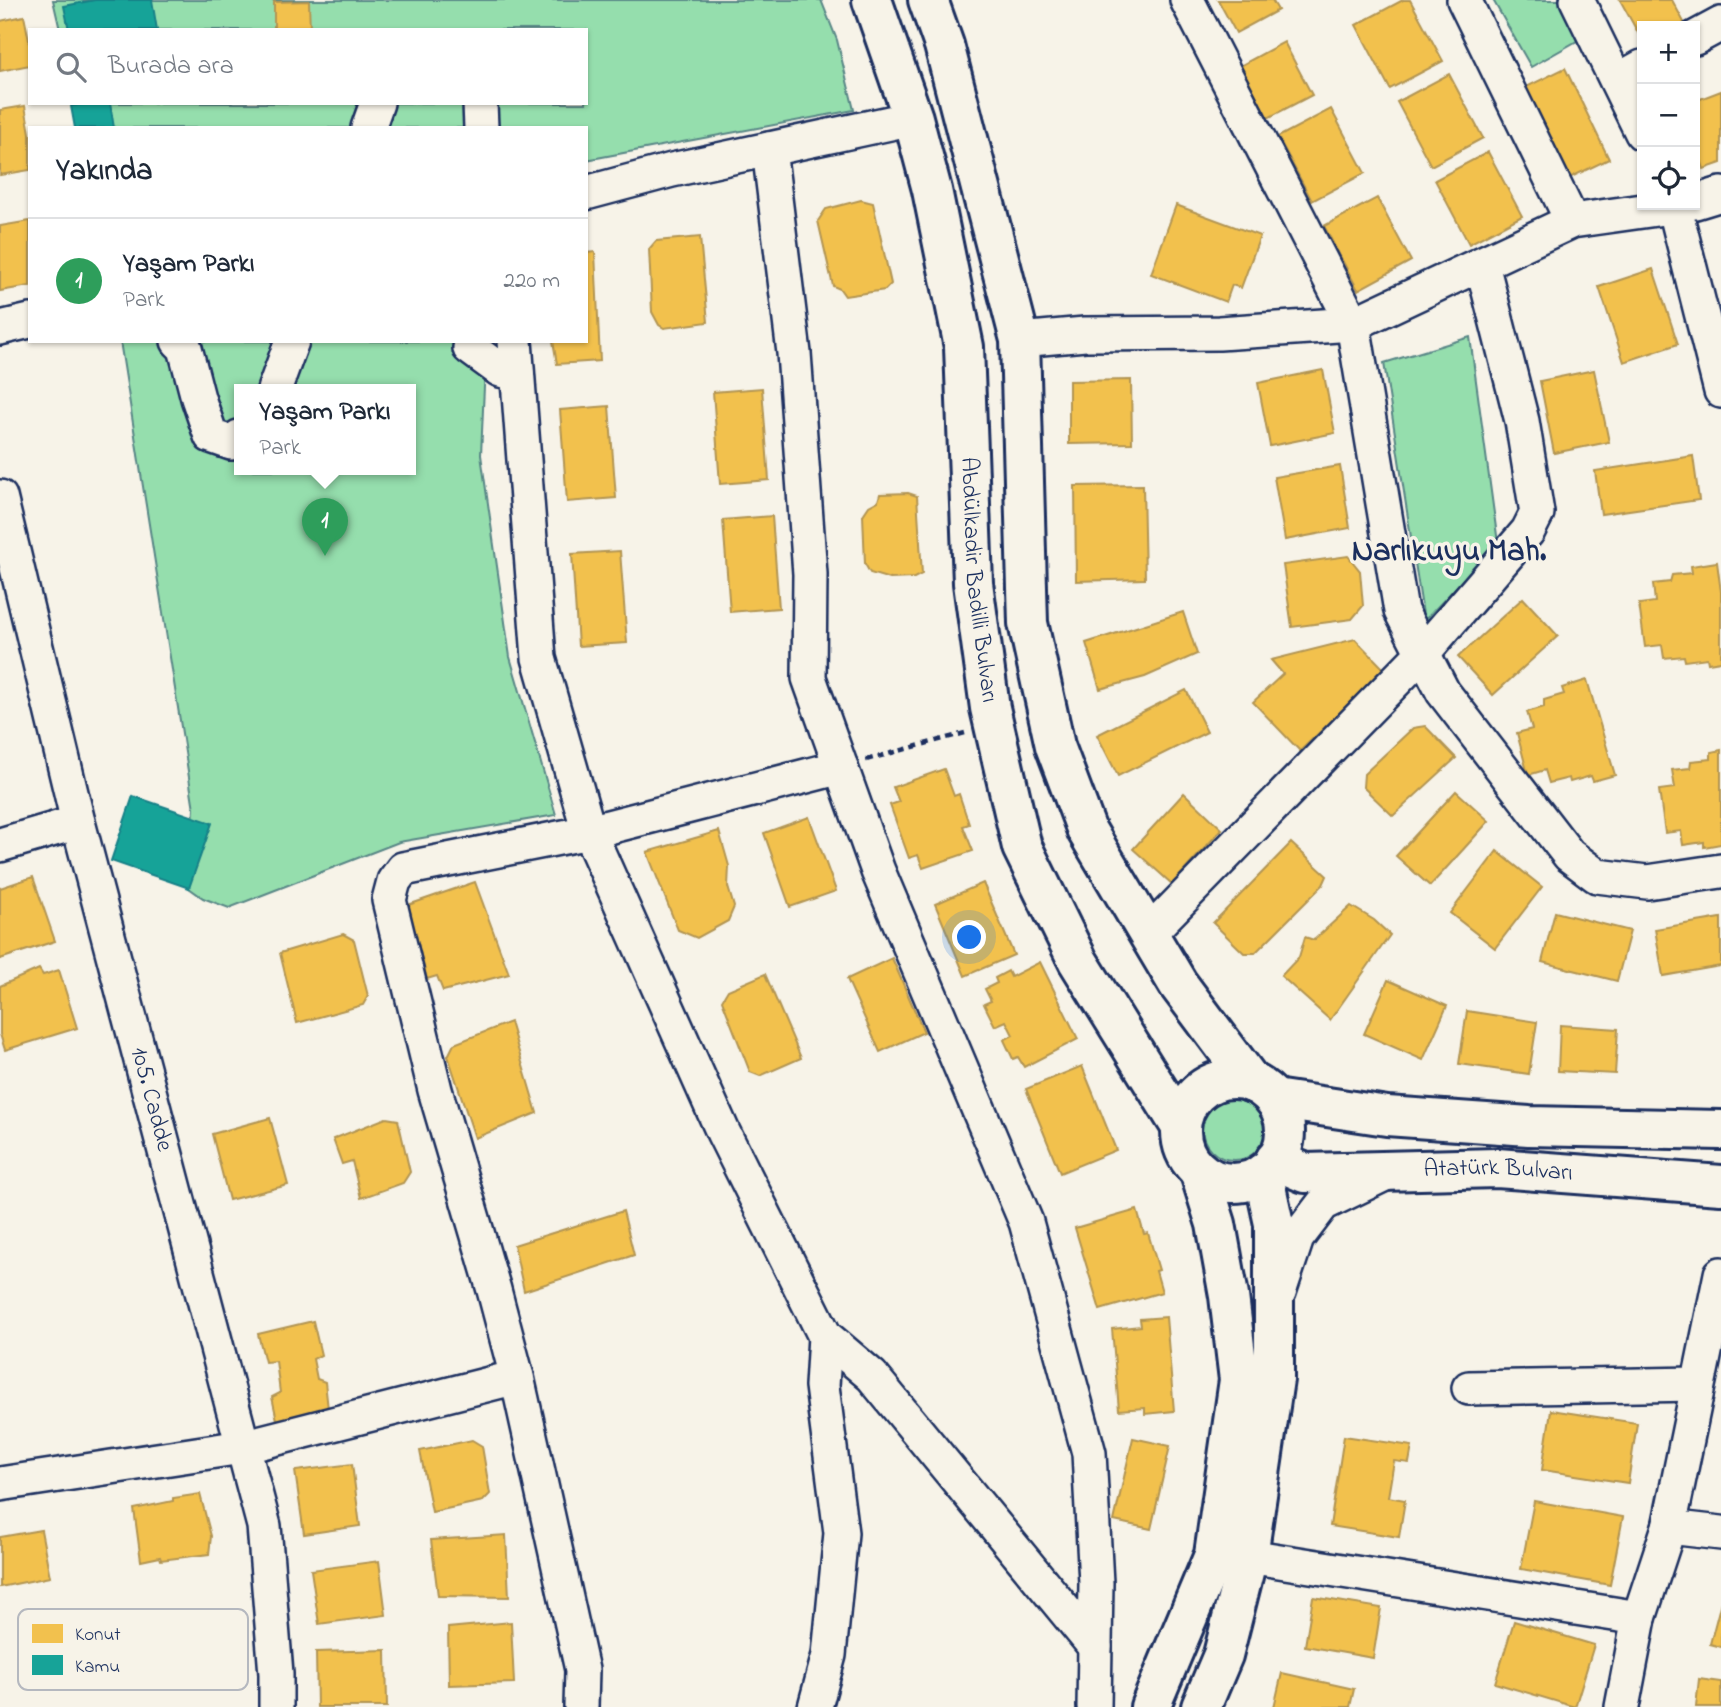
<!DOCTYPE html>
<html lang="tr">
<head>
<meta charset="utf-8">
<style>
	:root { --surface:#fff; --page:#f6f6f7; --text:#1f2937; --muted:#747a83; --line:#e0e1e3; --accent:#0b8043 }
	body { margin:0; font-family:"Indie Flower",sans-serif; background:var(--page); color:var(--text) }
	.controls { position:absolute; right:21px; top:21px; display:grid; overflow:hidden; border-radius:0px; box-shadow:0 2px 5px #0004 }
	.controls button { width:63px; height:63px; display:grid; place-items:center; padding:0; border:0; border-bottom:2px solid var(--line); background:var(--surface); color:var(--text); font:35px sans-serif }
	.you { position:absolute; left:970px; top:938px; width:24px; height:24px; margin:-18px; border:5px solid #fff; border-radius:50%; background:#1a73e8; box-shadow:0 0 0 10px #1a73e833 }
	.badge { display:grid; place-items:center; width:46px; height:46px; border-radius:50%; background:var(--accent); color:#fff; font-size:23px; font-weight:700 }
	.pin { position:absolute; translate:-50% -58px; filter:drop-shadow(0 2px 4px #0008) }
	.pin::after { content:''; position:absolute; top:37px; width:24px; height:21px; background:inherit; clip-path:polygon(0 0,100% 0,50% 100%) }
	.popup { position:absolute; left:234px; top:384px; width:182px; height:91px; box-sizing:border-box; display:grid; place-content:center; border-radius:0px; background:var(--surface); filter:drop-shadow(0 2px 5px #0005); font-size:23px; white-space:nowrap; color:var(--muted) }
	.popup b { font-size:26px; color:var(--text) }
	.popup::after { content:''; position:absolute; left:50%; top:100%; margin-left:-14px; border:14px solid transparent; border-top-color:var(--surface) }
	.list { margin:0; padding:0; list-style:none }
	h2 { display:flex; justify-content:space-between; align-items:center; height:91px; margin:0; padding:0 28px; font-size:30px }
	h2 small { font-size:23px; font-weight:400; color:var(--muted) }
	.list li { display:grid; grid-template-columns:46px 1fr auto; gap:21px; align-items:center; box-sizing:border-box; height:126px; padding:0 28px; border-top:2px solid var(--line) }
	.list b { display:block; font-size:26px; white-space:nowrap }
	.list p { margin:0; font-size:23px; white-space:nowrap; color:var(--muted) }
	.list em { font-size:23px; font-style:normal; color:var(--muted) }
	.icon { flex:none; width:38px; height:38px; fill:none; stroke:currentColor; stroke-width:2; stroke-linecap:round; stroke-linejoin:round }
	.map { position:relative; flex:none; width:1721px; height:1707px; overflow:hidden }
	.search { position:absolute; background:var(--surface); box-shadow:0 2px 5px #0004; left:28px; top:28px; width:560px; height:77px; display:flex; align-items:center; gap:18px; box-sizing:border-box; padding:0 24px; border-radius:0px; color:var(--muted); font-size:26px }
	.panel { position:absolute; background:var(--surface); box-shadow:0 2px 5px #0004; left:28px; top:126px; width:560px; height:217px; border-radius:0px }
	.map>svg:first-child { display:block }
</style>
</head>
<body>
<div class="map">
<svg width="1721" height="1707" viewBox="0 0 1721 1707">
	<rect width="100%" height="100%" fill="#f7f3e8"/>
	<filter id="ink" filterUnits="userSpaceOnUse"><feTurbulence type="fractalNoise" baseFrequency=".0143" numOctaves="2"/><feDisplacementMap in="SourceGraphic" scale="14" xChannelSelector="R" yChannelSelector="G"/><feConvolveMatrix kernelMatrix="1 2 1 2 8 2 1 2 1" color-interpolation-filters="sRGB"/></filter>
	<g filter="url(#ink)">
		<g fill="#95dead" stroke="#588686" stroke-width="2" fill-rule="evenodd">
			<path d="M 53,0 L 821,0 L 837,40 L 854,110 L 586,160 L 586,128 L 79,128 L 74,103 L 586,103 L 586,30 L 60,30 Z"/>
			<path d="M 1493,0 L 1561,0 L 1582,38 L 1531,67 Z"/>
			<path d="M 1470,337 L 1498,543 L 1424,621 L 1384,363 Z"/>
			<path d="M 120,341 L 486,341 L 481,455 L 510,657 L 556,815 L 399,842 L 229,908 L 203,898 L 189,888 L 194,809 ZM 239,390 L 411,390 L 411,470 L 239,470 Z"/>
			<circle cx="1234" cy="1128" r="32"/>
		</g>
		<g fill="#f2c14e" stroke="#b29553" stroke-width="2">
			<path d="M 1218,0 L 1272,0 L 1278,10 L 1236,33 Z"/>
			<path d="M 1403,0 L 1410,0 L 1443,61 L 1390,89 L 1356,25 Z"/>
			<path d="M 1620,0 L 1672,0 L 1686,26 L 1642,26 L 1642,40 Z"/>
			<path d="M 309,1 L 310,30 L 274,30 L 274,2 Z"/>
			<path d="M 24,16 L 30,45 L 30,65 L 0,71 L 0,21 Z"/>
			<path d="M 1284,42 L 1312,95 L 1268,118 L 1240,66 Z"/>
			<path d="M 1565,68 L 1609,159 L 1559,183 L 1516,92 Z"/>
			<path d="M 1449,74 L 1483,138 L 1431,166 L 1397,102 Z"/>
			<path d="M 1721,91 L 1721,163 L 1704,169 L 1695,143 L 1695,101 Z"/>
			<path d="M 25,106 L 30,133 L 30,170 L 0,175 L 0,110 Z"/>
			<path d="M 1331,109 L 1365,173 L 1312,201 L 1278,137 Z"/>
			<path d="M 1488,152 L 1522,216 L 1469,244 L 1435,180 Z"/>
			<path d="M 1377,198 L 1411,261 L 1358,290 L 1324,226 Z"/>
			<path d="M 861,200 L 873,203 L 891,284 L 885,290 L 845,296 L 840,289 L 833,286 L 818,221 L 826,209 Z"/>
			<path d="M 1176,205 L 1260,236 L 1241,288 L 1232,285 L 1226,302 L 1151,274 Z"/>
			<path d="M 30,221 L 30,286 L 0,291 L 0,226 Z"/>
			<path d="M 700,237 L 708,322 L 664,328 L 659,325 L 652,312 L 649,249 L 656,241 Z"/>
			<path d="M 595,252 L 600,361 L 557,364 L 553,341 L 586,341 L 586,253 Z"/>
			<path d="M 1653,269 L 1678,344 L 1624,362 L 1599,287 Z"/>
			<path d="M 1323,370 L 1335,433 L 1270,446 L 1258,383 Z"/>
			<path d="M 1594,370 L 1609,442 L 1554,453 L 1540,381 Z"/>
			<path d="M 1131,380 L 1132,443 L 1069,444 L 1069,381 Z"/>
			<path d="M 762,388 L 769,480 L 720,484 L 713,392 Z"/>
			<path d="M 609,406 L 616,498 L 567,502 L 560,410 Z"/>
			<path d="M 1693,456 L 1699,500 L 1601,514 L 1595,471 Z"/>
			<path d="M 1340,466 L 1350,528 L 1285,540 L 1274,477 Z"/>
			<path d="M 1143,485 L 1145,579 L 1076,581 L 1075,486 Z"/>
			<path d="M 908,493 L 917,496 L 922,574 L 914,578 L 890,579 L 870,573 L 865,564 L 863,515 L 869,506 L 878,501 L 880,494 Z"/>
			<path d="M 772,516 L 779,608 L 730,612 L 723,520 Z"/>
			<path d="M 620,551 L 627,643 L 578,646 L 572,554 Z"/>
			<path d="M 1348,556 L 1360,571 L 1363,606 L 1352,619 L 1292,627 L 1283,565 Z"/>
			<path d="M 1717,562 L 1721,592 L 1721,661 L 1708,663 L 1707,658 L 1685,661 L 1684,656 L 1664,658 L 1662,645 L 1645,647 L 1639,604 L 1655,602 L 1653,584 L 1670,582 L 1672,575 L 1692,573 L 1691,566 Z"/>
			<path d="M 1523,598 L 1558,636 L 1493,695 L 1458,657 Z"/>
			<path d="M 1183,612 L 1197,654 L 1145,677 L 1100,689 L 1086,643 Z"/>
			<path d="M 1355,639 L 1385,670 L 1300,751 L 1253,702 L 1283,674 L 1271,660 Z"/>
			<path d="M 1587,680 L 1615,775 L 1593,781 L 1591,776 L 1570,782 L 1569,778 L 1549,783 L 1545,770 L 1528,775 L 1517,733 L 1532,729 L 1527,712 L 1544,707 L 1544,700 L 1564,694 L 1562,688 Z"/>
			<path d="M 1186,690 L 1207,732 L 1118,776 L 1097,735 Z"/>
			<path d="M 1425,726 L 1456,758 L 1393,816 L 1363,787 L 1364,774 L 1413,728 Z"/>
			<path d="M 1721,750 L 1721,844 L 1704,847 L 1704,842 L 1683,845 L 1681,831 L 1665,833 L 1659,790 L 1675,788 L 1672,770 L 1690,768 L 1691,761 L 1711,759 L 1711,752 Z"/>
			<path d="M 944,769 L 954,796 L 959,794 L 969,824 L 963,826 L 973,851 L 923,868 L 918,855 L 909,858 L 890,805 L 899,802 L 893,787 Z"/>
			<path d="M 1456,791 L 1489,821 L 1430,886 L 1396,856 Z"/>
			<path d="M 1184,793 L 1222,829 L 1172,884 L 1133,849 Z"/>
			<path d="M 809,817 L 836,891 L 790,907 L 764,833 Z"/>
			<path d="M 719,831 L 729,866 L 728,887 L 734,907 L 728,921 L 697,938 L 678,930 L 647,852 Z"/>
			<path d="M 1291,843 L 1327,876 L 1323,885 L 1255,953 L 1244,953 L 1213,923 Z"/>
			<path d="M 1497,851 L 1542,887 L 1495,948 L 1450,913 Z"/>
			<path d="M 33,877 L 55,941 L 0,959 L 0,888 Z"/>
			<path d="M 475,882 L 509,974 L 443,991 L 437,976 L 427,979 L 408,905 Z"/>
			<path d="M 983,883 L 1014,955 L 965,976 L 935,904 Z"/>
			<path d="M 1351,906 L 1374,920 L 1390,935 L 1330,1020 L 1281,976 L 1299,957 L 1305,937 L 1314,940 Z"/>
			<path d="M 1555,912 L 1630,931 L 1617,981 L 1542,962 Z"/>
			<path d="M 1721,918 L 1721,966 L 1663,976 L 1655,929 Z"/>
			<path d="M 343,934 L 354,940 L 368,996 L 363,1005 L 297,1023 L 280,953 Z"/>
			<path d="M 892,958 L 924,1032 L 880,1052 L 847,979 Z"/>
			<path d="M 1040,962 L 1078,1039 L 1024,1067 L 1018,1057 L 1013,1059 L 1004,1040 L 1013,1035 L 1006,1021 L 995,1026 L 984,1004 L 991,1001 L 985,989 L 997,983 L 995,978 L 1008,971 L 1011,977 Z"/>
			<path d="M 39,969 L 43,975 L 59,970 L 77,1028 L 5,1050 L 0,1034 L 0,986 Z"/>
			<path d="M 765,974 L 801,1058 L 760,1076 L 750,1072 L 722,1000 L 728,990 Z"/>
			<path d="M 1388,980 L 1447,1006 L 1423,1060 L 1364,1034 Z"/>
			<path d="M 1467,1011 L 1537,1022 L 1529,1074 L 1459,1064 Z"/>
			<path d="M 510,1022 L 537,1113 L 475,1138 L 448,1056 L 454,1044 Z"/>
			<path d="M 1560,1025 L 1618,1029 L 1615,1074 L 1558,1071 Z"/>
			<path d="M 1082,1066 L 1116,1150 L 1060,1173 L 1026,1089 Z"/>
			<path d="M 270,1118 L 288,1185 L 229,1200 L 212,1134 Z"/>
			<path d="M 386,1118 L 398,1120 L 410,1172 L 403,1183 L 361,1198 L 352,1161 L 342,1164 L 333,1139 Z"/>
			<path d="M 1137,1210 L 1144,1234 L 1148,1233 L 1159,1270 L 1156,1271 L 1162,1292 L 1100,1310 L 1075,1228 Z"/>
			<path d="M 623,1211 L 634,1255 L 524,1291 L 514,1245 Z"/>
			<path d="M 1166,1317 L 1174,1411 L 1145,1414 L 1145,1408 L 1119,1410 L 1112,1329 L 1141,1326 L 1140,1319 Z"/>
			<path d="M 313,1321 L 321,1355 L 313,1359 L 317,1379 L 325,1382 L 328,1409 L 277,1420 L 272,1397 L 280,1393 L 276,1361 L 265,1362 L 258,1334 Z"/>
			<path d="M 1551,1410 L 1637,1423 L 1628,1483 L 1542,1470 Z"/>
			<path d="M 1344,1436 L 1412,1446 L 1409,1463 L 1394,1461 L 1388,1497 L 1405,1500 L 1399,1537 L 1330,1526 Z"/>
			<path d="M 1133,1438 L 1170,1446 L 1151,1529 L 1114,1521 Z"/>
			<path d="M 472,1440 L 482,1446 L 490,1494 L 483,1501 L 432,1512 L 420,1451 Z"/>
			<path d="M 352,1464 L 360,1526 L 304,1534 L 295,1471 Z"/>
			<path d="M 200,1494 L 211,1536 L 209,1554 L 161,1560 L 160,1557 L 141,1561 L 134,1509 L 173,1501 L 173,1498 Z"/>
			<path d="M 1534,1501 L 1623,1517 L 1610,1585 L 1521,1569 Z"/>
			<path d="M 41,1530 L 50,1577 L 0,1587 L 0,1537 Z"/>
			<path d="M 506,1535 L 509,1597 L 438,1596 L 431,1540 Z"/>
			<path d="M 379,1561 L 386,1615 L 319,1624 L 311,1570 Z"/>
			<path d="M 1313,1597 L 1381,1608 L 1373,1658 L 1305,1646 Z"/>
			<path d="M 1721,1602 L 1721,1647 L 1710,1644 Z"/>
			<path d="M 1514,1621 L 1594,1645 L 1575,1707 L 1495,1683 Z"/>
			<path d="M 511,1622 L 514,1683 L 449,1685 L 448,1628 Z"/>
			<path d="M 386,1650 L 387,1707 L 317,1707 L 316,1652 Z"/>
			<path d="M 1282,1673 L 1354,1689 L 1350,1707 L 1274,1707 Z"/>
			<path d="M 1699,1679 L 1721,1682 L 1721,1707 L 1696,1707 Z"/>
		</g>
		<g fill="#17a398" stroke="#188087" stroke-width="2">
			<path d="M 95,0 L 152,0 L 157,30 L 69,30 L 64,6 Z"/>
			<path d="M 93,103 L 110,103 L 114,128 L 75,128 L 71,106 Z"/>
			<path d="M 133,796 L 212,823 L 189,888 L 111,861 Z"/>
		</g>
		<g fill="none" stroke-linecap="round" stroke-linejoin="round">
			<g stroke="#1b2f5e" stroke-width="38">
				<g id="minor">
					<path d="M 1187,0 L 1353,324 L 1401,611 L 1443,692 L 1569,855 L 1597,876 L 1647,882 L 1721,871"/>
					<path d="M 1464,0 L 1572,221"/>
					<path d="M 1577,0 L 1642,133"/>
					<path d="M 1695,38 L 1721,24"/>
					<path d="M 1617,81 L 1642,67"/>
					<path d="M 480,103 L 481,128"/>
					<path d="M 368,128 L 377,103"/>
					<path d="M 769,149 L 794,353 L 810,574 L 809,678 L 878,871 L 1026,1222 L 1089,1453 L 1096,1583 L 1094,1707"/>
					<path d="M 586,193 L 672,170 L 913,118"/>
					<path d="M 1695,202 L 1721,194"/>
					<path d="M 1674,205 L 1721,391"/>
					<path d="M 0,328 L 30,321"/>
					<path d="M 1020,340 L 1085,334 L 1219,333 L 1353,324 L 1572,221 L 1685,205"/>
					<path d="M 178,341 L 185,348 L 198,398 L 211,436 L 231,443 L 239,437"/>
					<path d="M 471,341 L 470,348 L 500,370 L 517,373"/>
					<path d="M 515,341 L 539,658 L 589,832 L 723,1132 L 825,1336 L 872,1376 L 1095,1647"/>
					<path d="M 274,390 L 292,341"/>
					<path id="s1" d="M 0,497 L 78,822 L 264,1526 L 276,1674 L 276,1707"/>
					<path d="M 0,845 L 78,822"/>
					<path d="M 1149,933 L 1423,653 L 1528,531 L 1537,513 L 1522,421 L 1482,264"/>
					<path d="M 1279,1292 L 1297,1238 L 1323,1204 L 1389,1172"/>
					<path d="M 1469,1388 L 1697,1384"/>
					<path d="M 0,1484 L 242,1447 L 517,1377"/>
					<path d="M 1669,1527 L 1721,1533"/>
					<path d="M 1248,1556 L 1639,1618"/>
					<path d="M 581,1707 L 582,1670 L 517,1377 L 494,1290 L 435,1090 L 389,900 L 394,881 L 403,869 L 589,832 L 841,767"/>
					<path d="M 815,1707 L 829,1655 L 841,1533 L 822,1386 L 825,1336"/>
					<path d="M 1622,1707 L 1639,1618 L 1669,1527 L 1721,1274"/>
				</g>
			</g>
			<g stroke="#1b2f5e" stroke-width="44">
				<g id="major">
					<path id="s2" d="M 872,0 L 913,118 L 932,190 L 964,347 L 973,583 L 990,708 L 1022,847 L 1078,961 L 1181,1127"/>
					<path d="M 928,0 L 944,45 L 1020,340 L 1028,623 L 1055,746 L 1087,831 L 1178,984 L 1252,1083"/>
					<circle cx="1233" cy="1131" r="52"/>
					<path d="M 1274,1099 L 1387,1116 L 1529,1126 L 1721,1130"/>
					<path id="s3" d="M 1275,1160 L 1305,1173 L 1497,1168 L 1721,1185"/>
					<path d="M 1150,1707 L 1214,1555 L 1239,1380 L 1229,1296 L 1216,1224 L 1199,1170"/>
					<path d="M 1201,1707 L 1223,1655 L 1248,1556 L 1274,1379 L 1274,1224 L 1263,1173"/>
				</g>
			</g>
			<path stroke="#1b2f5e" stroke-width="4.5" stroke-dasharray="7 5" stroke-linecap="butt" d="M 866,760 L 965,733"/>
			<use href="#minor" stroke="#f7f3e8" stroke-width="33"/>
			<use href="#major" stroke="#f7f3e8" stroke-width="38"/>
		</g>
	</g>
	<g text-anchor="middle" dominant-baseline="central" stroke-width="7" stroke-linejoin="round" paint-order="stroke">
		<g font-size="24" fill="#1b2f5e" stroke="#f7f3e8">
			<text stroke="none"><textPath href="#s2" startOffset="593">Abdülkadir Badilli Bulvarı</textPath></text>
			<text stroke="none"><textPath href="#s1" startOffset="621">105. Cadde</textPath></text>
			<text stroke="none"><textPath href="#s3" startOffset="226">Atatürk Bulvarı</textPath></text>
		</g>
		<g font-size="32" font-weight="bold" fill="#1b2f5e" stroke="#f7f3e8">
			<text x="1449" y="552">Narlıkuyu Mah.</text>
		</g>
	</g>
	<rect x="18" y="1609" width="230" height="81" rx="10" fill="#f7f3e8" stroke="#b5b8bf" stroke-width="2"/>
	<rect x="32" y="1624" width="31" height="19" fill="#f2c14e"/>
	<rect x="32" y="1655" width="31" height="20" fill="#17a398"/>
	<g font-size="19" fill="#1b2f5e">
		<text x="75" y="1640">Konut</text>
		<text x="75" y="1672">Kamu</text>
	</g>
</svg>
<div class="controls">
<button>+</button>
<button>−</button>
<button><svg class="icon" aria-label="locate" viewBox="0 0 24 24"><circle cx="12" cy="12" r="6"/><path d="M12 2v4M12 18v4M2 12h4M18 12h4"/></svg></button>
</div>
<div class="you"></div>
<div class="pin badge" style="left:325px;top:556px;background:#2e9e5b">1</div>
<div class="popup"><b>Yaşam Parkı</b>Park</div>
<div class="search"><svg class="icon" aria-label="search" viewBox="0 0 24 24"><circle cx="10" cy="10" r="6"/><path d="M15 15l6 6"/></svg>Burada ara</div>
<section class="panel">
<h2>Yakında<small></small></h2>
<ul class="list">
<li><span class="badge" style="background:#2e9e5b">1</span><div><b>Yaşam Parkı</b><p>Park</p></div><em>220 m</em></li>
</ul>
</section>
</div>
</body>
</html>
